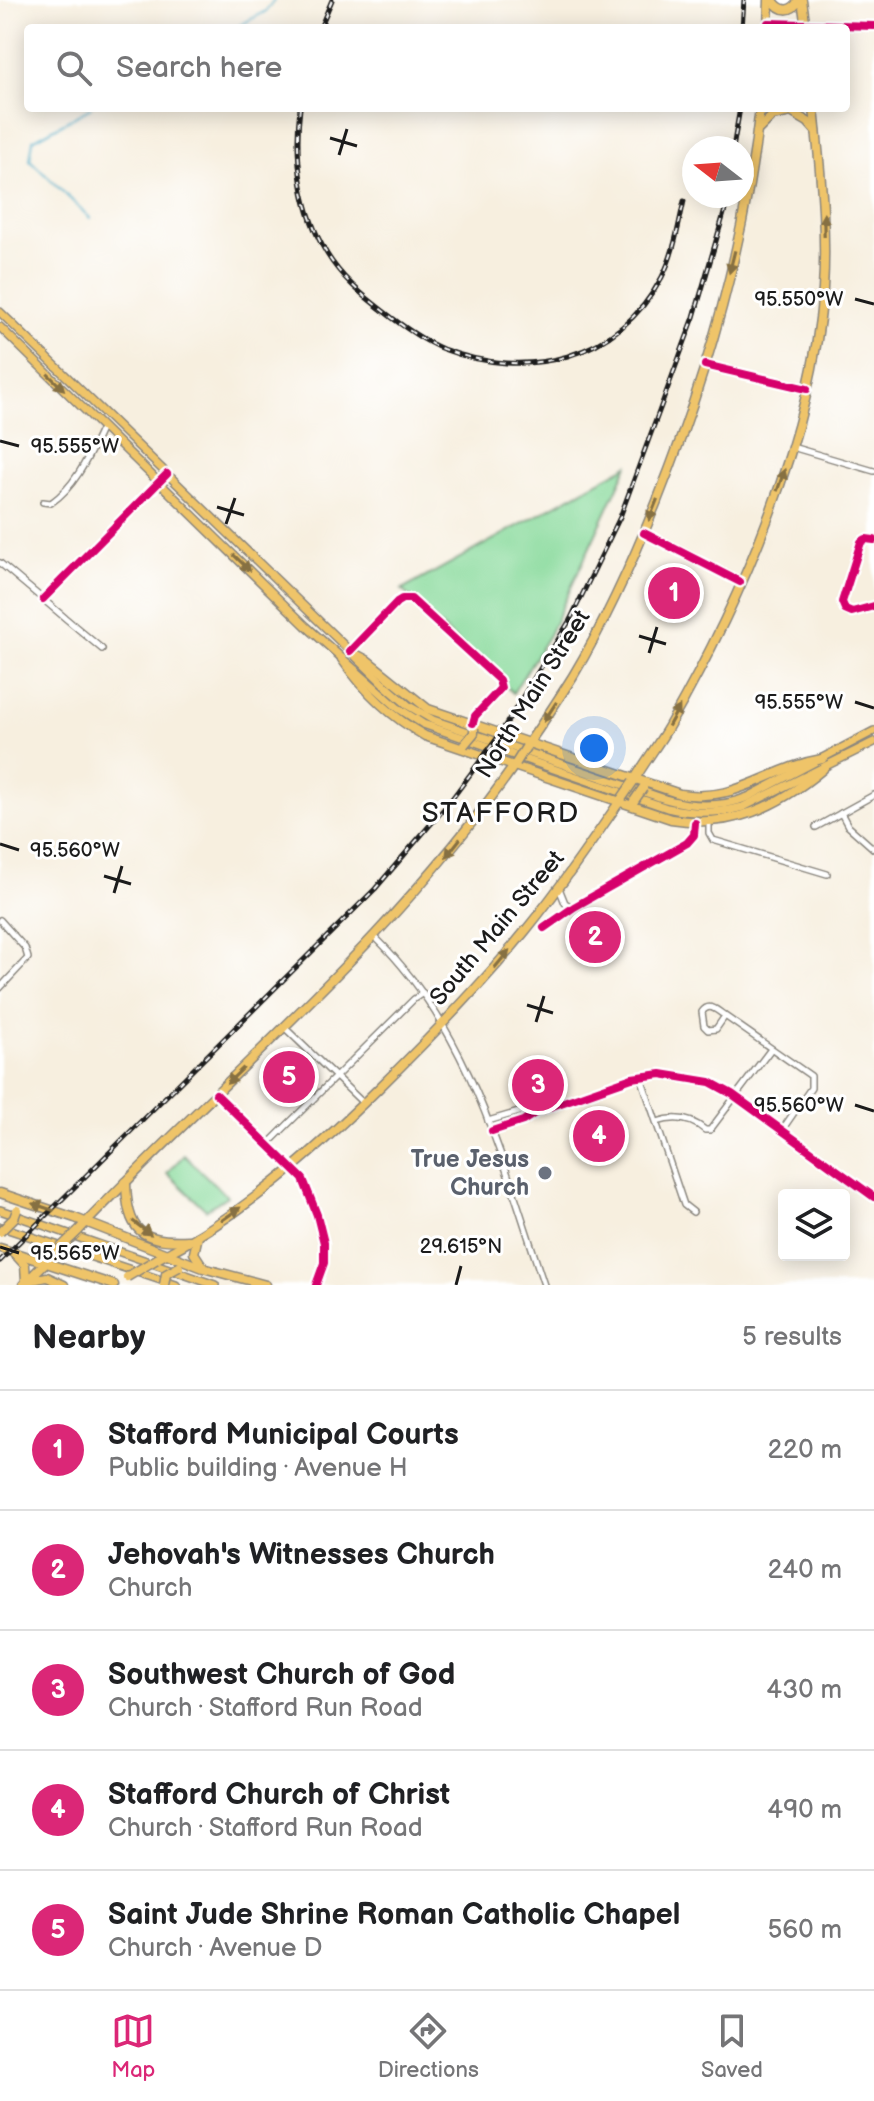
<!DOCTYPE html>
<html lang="en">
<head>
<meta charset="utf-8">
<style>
	:root { --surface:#fff; --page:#f6f6f6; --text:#202124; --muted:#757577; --line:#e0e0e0; --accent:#db2777 }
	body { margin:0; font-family:"Balsamiq Sans",sans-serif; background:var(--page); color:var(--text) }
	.controls { position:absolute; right:24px; bottom:24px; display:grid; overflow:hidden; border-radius:8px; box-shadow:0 4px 20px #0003 }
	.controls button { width:72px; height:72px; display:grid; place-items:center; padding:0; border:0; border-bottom:2px solid var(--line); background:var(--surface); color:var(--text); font:40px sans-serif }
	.compass { position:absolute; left:682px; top:136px; width:72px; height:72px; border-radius:50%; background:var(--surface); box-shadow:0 4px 20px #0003; rotate:287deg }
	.you { position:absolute; left:594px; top:748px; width:28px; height:28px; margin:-20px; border:6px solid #fff; border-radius:50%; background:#1a73e8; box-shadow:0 0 0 12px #1a73e833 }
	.badge { display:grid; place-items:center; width:52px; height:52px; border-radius:50%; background:var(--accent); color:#fff; font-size:26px; font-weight:700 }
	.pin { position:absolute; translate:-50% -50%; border:4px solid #fff; box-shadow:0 2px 8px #0006 }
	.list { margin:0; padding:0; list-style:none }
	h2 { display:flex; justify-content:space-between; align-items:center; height:104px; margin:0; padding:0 32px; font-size:34px }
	h2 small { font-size:26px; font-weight:400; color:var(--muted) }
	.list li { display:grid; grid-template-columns:52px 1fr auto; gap:24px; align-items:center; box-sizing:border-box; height:120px; padding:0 32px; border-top:2px solid var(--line) }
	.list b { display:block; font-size:30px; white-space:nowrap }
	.list p { margin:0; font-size:26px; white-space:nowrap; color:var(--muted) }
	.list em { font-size:26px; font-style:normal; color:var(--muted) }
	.icon { flex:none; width:44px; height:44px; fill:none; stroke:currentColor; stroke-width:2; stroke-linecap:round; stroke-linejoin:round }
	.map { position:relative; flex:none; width:874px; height:1285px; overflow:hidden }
	.search { position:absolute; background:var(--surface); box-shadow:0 4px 20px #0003; left:24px; right:24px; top:24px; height:88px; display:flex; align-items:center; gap:20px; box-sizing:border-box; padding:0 28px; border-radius:8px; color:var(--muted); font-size:30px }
	.sheet { height:704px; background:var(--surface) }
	nav { display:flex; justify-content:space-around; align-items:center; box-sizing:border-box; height:112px; border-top:2px solid var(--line); background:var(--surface); font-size:22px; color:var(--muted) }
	nav a { display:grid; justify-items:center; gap:4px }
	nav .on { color:var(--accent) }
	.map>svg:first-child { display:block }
</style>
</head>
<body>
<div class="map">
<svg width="874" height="1285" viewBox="0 0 874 1285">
	<rect width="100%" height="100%" fill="#fff"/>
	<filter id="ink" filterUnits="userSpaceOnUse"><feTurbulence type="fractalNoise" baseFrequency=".0125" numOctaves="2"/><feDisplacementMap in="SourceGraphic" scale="16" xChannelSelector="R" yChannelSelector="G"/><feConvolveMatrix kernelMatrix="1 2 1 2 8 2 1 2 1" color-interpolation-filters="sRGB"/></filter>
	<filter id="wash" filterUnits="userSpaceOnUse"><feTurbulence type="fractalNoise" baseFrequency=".006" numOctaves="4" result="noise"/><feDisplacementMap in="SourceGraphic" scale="32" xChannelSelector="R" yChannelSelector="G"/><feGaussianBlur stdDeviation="1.8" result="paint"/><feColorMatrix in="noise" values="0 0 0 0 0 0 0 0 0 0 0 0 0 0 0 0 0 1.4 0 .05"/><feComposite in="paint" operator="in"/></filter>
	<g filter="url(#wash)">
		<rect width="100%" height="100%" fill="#f7efdf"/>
		<g fill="#88da9b" stroke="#527b5c" stroke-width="2">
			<path d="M 628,465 L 549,635 L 513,693 L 402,590 Z"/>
			<path d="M 184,1155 L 227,1196 L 206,1210 L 167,1173 Z"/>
		</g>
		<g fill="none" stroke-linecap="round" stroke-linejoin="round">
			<g stroke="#49acc8" stroke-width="2">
				<path d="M 235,28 L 266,11 L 274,0"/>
				<path d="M 90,218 L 30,160 L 33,140 L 91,108"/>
			</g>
		</g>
	</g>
	<g filter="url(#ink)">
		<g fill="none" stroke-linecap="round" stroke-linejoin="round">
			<g stroke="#8a867e" stroke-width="8">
				<g id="minor">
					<path d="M 768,23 L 874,26"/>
					<path d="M 706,366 L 807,389"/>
					<path d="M 792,447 L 874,471"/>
					<path d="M 43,502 L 51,503 C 77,485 89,455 102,428"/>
					<path d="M 644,533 L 740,582"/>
					<path d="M 874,540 L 866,539 L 861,542 L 842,602 L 845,609 L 852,612 L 874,606"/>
					<path d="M 0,563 L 102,649"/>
					<path d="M 43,599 L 167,474"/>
					<path d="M 351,651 L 397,602 L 402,599 L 411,599 L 499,680 L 501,688 L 475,716 L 473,723"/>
					<path d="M 841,813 L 848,826 L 874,849"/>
					<path d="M 709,823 L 709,833 L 713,840 L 827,874"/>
					<path d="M 816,827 L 874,795"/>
					<path d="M 559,888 L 565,903 L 573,907"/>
					<path d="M 0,920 L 25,948 L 28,958 L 0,988"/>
					<path d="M 544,928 L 574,907 L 687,843 L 694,835 L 695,823"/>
					<path d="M 375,937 C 470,1029 503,1163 544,1285"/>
					<path d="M 725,1016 L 716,1029 L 708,1030 L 704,1026 L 702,1012 C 709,1002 717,1010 725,1016 L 811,1076 L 811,1088 L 782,1130"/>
					<path d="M 284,1027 L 363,1103"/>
					<path d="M 641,1077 L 684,1205 L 693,1212"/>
					<path d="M 216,1094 L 303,1179 L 317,1215 L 324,1243 L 324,1263 L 316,1285"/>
					<path d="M 488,1121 L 529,1109 L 537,1111"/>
					<path d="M 657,1122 C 675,1116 691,1118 705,1130 L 710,1130 L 771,1049"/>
					<path d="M 492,1131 L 523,1121 L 538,1111 L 632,1078 L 661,1074 L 710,1082 L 732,1094 L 874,1197"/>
					<path d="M 268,1144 L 414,999 L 423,993"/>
				</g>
			</g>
			<g stroke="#8a867e" stroke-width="10">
				<g id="major">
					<path d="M 0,312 L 387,687 L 409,706 L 433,720 L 665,799 C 693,807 721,808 748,797 L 874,731"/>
					<path d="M 0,327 L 306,626 L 398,708 L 423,724 L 667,808 C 693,814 717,814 743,807 L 874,742"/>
					<path d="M 0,1210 L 215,1285"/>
					<path d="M 2,1227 L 176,1285"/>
				</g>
			</g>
			<g stroke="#8a867e" stroke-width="11">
				<g id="highway">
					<path d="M 773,0 C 780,12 792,13 799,0"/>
					<path d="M 802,0 L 806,28"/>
					<path d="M 768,28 L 769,0"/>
					<path d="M 759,129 L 772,116 L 791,112 L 808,122 L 816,131"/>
					<path d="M 350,651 L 367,660 L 428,709 L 680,794 C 739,803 768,768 822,759"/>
					<path d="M 342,659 C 364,691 391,717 425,736 L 671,819 C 731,829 778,807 823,769"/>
					<path d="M 526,747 C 542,724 558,700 573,676 C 606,621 633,561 657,501 C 707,376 745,242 760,108"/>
					<path d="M 633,782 C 644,763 658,745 669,726 C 742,599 812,436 823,289 C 827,228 820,169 814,108"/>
					<path d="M 126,1182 C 127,1230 140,1243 189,1240"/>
					<path d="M 0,1193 L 75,1218 L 203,1268 L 266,1285"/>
					<path d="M 78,1231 C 226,1076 393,940 516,763"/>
					<path d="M 198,1236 L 194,1253 L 203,1267"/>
					<path d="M 0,1248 L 114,1285"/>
					<path d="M 15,1254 L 25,1265 L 26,1281"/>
					<path d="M 157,1259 C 240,1217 311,1155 377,1090 C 429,1039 480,987 526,930 C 560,888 591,843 622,798"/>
					<path d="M 27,1281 L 47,1277 L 64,1285"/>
					<path d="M 23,1285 L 56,1252"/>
				</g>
			</g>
			<use href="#minor" stroke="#fff" stroke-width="5"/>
			<use href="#major" stroke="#efc469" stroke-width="7"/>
			<use href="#highway" stroke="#efc469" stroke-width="8"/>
			<g stroke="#1c1c1c" stroke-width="5">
				<g id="rail">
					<path d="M 320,28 L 332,0"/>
					<path d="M 742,28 L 744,0"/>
					<path d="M 300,108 C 294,157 301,211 327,254 C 341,277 361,294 382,310 C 401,325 421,340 443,349 C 527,381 618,360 662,277 C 674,254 678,227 684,201"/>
					<path d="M 733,148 L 740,108"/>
					<path d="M 0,1261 L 375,889 L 448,804 L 498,737 L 570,620 L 620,517 L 694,317 L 729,196"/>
				</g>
			</g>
			<use href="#rail" stroke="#fff" stroke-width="2" stroke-dasharray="6" stroke-linecap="butt"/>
			<g stroke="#8a867e" stroke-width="11" stroke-linecap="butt">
				<g id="highway-bridge">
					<path d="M 464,745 L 474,733 L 474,728"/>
					<path d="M 516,763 L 526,747"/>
					<path d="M 622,798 L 633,782"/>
					<path d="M 634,801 L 643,788"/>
					<path d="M 0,1232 L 14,1218 L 17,1210"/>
					<path d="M 56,1252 L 78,1231"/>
					<path d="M 127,1277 L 157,1259"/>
					<path d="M 164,1285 L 166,1274 L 179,1267"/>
				</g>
			</g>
			<use href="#highway-bridge" stroke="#efc469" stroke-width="8"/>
			<g stroke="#fff" stroke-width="13">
				<g id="cycleway">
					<path d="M 768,23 L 874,26"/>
					<path d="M 705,365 L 807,389"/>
					<path d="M 644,533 L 740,582"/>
					<path d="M 874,540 L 866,539 L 861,542 L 842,602 L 845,609 L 852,612 L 874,606"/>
					<path d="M 43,599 L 167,474"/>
					<path d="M 350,651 L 397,602 L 402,599 L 411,599 L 499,680 L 501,688 L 475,716 L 473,723"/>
					<path d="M 544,928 L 574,907 L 687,843 L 694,835 L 695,823"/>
					<path d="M 216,1094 L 303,1179 L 317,1215 L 324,1243 L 324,1263 L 316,1285"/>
					<path d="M 492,1131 L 523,1121 L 538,1111 L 632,1078 L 661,1074 L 710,1082 L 732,1094 L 874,1197"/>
				</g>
			</g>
			<use href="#cycleway" stroke="#d6006c" stroke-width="8"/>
		</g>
		<defs><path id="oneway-solid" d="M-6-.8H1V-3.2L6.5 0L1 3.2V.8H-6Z" transform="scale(2)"/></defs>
		<g fill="#867042">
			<use href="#oneway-solid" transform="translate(824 225) rotate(-91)"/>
			<use href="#oneway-solid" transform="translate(732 262) rotate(104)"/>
			<use href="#oneway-solid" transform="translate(56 382) rotate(44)"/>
			<use href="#oneway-solid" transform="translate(781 480) rotate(-71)"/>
			<use href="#oneway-solid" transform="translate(653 510) rotate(112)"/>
			<use href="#oneway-solid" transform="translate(242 563) rotate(44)"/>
			<use href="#oneway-solid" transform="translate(550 712) rotate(123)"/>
			<use href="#oneway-solid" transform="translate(674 716) rotate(-61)"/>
			<use href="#oneway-solid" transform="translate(453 848) rotate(128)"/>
			<use href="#oneway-solid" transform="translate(502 959) rotate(-50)"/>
			<use href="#oneway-solid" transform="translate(235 1076) rotate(136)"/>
			<use href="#oneway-solid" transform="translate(43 1207) rotate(-162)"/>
			<use href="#oneway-solid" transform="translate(231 1214) rotate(-35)"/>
			<use href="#oneway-solid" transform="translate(142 1228) rotate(37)"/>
		</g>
	</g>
	<path fill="none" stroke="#1c1c1c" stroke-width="3" d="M 330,138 L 357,146M 339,155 L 347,129M 855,299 L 874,304M 0,441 L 19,446M 217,507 L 244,515M 226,524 L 235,498M 639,636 L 666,644M 649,653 L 657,627M 855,702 L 874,708M 0,844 L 19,850M 104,876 L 131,884M 114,893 L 122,866M 527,1005 L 553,1013M 536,1022 L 544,996M 855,1105 L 874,1111M 0,1247 L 19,1253M 456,1285 L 461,1266"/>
	<circle fill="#6b7280" stroke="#fff" stroke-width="3" cx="545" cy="1173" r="8"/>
	<g text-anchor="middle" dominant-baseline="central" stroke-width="6" stroke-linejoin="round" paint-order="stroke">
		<g font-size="24" fill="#1c1c1c" stroke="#fff">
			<text transform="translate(533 694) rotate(-58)">North Main Street</text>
			<text transform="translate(497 928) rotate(-50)">South Main Street</text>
		</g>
		<g font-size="24" font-weight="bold" fill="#5b616d" stroke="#fff" text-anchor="end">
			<text x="529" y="1159">True Jesus<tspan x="529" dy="28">Church</tspan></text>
		</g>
		<g font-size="28" letter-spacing="2" fill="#1c1c1c" stroke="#fff">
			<text x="501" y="813">STAFFORD</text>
		</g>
	</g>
	<g font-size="20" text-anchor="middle" fill="#1c1c1c" stroke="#fff" stroke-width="6" stroke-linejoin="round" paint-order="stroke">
		<text x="799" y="306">95.550°W</text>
		<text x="75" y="453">95.555°W</text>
		<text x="799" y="709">95.555°W</text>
		<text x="75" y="857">95.560°W</text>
		<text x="799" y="1112">95.560°W</text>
		<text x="461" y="1253">29.615°N</text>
		<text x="75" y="1260">95.565°W</text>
	</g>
</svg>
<div class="controls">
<button><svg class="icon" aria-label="layers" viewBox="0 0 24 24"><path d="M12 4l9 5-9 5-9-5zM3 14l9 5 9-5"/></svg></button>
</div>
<svg class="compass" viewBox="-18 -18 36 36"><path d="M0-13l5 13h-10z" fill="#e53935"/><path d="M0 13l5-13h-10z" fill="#757577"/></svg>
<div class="you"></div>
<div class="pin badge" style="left:674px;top:593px">1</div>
<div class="pin badge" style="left:595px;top:937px">2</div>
<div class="pin badge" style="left:538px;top:1085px">3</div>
<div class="pin badge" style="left:599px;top:1136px">4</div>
<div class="pin badge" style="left:289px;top:1077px">5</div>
<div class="search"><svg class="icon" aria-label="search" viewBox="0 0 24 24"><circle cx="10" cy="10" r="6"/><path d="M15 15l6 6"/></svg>Search here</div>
</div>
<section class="sheet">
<h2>Nearby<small>5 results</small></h2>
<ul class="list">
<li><span class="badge">1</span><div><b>Stafford Municipal Courts</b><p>Public building · Avenue H</p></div><em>220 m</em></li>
<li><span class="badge">2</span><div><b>Jehovah's Witnesses Church</b><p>Church</p></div><em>240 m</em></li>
<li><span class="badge">3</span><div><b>Southwest Church of God</b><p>Church · Stafford Run Road</p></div><em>430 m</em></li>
<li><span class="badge">4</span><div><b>Stafford Church of Christ</b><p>Church · Stafford Run Road</p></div><em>490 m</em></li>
<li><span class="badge">5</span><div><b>Saint Jude Shrine Roman Catholic Chapel</b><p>Church · Avenue D</p></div><em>560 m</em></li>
</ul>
</section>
<nav>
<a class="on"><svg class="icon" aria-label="map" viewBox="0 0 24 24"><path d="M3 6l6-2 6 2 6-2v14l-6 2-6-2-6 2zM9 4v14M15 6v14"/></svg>Map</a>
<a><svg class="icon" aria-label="directions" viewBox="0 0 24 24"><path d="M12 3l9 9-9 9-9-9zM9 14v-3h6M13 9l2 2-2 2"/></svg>Directions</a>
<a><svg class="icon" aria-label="saved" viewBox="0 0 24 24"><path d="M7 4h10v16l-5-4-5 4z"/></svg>Saved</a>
</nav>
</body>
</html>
